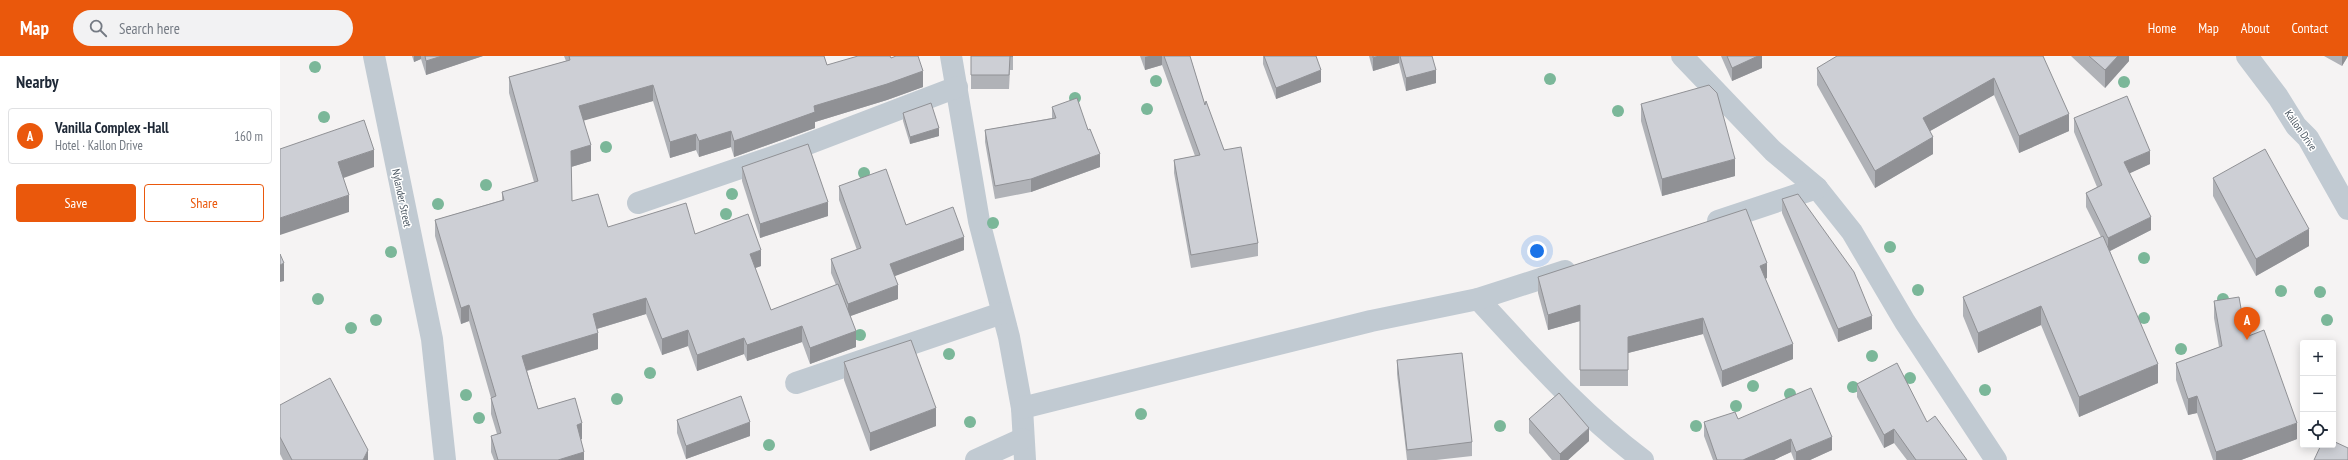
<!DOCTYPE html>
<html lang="en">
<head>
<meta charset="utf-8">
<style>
	:root { --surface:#fff; --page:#f2f2f3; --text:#1f2937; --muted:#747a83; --line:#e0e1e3; --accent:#ea580c }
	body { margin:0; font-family:"PT Sans Narrow",sans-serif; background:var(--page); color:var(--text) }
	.controls { position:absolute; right:12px; bottom:12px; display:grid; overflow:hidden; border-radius:4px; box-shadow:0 2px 10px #0003 }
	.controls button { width:36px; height:36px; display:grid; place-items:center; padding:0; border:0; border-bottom:1px solid var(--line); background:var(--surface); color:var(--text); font:20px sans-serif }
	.you { position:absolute; left:1257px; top:195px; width:14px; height:14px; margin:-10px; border:3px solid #fff; border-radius:50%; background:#1a73e8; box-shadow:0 0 0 6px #1a73e833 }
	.badge { display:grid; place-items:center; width:26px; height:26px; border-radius:50%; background:var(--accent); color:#fff; font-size:13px; font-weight:700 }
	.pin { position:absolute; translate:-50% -33px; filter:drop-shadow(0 1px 2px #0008) }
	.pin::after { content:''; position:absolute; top:21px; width:14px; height:12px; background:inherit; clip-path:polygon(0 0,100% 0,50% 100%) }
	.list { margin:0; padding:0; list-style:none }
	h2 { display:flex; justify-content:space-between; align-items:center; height:52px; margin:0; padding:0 16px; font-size:17px }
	h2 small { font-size:13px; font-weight:400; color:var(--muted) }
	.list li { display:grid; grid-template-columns:26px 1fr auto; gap:12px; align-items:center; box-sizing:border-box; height:56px; margin:0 8px 8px; padding:0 8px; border:1px solid var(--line); border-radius:4px }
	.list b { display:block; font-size:15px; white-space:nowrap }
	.list p { margin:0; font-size:13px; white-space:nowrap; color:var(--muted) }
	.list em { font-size:13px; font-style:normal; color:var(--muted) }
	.actions { display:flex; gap:8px; padding:12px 16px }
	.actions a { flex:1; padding:9px 0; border:1px solid var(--accent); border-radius:4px; text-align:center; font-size:14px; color:var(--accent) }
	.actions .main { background:var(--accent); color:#fff }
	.icon { flex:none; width:22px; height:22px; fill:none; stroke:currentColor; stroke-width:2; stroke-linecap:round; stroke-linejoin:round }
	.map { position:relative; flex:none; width:2068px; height:404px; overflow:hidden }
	header { display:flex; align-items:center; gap:24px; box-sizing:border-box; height:56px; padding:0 20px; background:var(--accent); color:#fff }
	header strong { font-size:19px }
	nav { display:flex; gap:22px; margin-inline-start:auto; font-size:14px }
	.search { width:280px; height:36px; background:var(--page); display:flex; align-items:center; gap:10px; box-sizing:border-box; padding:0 14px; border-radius:22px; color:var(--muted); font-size:15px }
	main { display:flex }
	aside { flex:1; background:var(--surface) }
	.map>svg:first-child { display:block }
</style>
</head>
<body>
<header>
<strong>Map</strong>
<div class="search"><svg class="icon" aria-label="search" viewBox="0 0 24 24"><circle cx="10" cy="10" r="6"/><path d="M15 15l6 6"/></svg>Search here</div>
<nav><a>Home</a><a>Map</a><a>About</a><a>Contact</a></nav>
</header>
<main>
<aside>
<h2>Nearby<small></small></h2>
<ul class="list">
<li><span class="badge">A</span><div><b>Vanilla Complex -Hall</b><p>Hotel · Kallon Drive</p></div><em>160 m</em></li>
</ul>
<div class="actions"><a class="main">Save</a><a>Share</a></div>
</aside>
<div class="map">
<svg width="2068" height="404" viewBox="0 0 2068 404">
	<rect width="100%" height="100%" fill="#f5f3f3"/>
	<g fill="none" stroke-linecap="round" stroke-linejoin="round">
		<g stroke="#c1cad2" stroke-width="22">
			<path d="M 94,0 L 152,283 L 165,404"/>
			<path d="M 671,0 L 699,165 L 729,281 L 742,352 L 745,404"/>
			<path d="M 1402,0 L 1493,95 L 1537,132 L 1572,176 L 1625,266 L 1716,404"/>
			<path d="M 1967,0 L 1998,41 L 2016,70 L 2028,82 L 2068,153"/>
			<path d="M 358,147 L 504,97 L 677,31"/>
			<path d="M 1438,165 L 1537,132"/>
			<path d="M 1198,243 C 1250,299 1301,358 1363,404"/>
			<path d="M 516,327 L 722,257"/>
			<path d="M 742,352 L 1091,265 L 1198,243 L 1285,215"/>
			<path d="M 696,404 L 742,383"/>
		</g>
	</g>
	<g fill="#7bb799">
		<circle cx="35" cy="11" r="6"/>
		<circle cx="1270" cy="23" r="6"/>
		<circle cx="876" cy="25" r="6"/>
		<circle cx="1844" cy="26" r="6"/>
		<circle cx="795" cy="42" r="6"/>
		<circle cx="867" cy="53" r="6"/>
		<circle cx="1338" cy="55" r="6"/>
		<circle cx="44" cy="61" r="6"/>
		<circle cx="326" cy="91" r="6"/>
		<circle cx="584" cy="117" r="6"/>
		<circle cx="206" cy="129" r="6"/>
		<circle cx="452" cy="138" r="6"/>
		<circle cx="158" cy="148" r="6"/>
		<circle cx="446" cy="158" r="6"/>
		<circle cx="713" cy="167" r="6"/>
		<circle cx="1610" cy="191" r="6"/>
		<circle cx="111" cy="196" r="6"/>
		<circle cx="1864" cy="202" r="6"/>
		<circle cx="1638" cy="234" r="6"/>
		<circle cx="2001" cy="235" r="6"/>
		<circle cx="2040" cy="236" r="6"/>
		<circle cx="38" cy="243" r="6"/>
		<circle cx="1943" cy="243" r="6"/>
		<circle cx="1864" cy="262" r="6"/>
		<circle cx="96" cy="264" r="6"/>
		<circle cx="2047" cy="264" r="6"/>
		<circle cx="71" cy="272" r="6"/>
		<circle cx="580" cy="279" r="6"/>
		<circle cx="1901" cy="293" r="6"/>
		<circle cx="669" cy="298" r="6"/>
		<circle cx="1592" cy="300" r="6"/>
		<circle cx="370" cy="317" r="6"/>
		<circle cx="1630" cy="322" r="6"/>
		<circle cx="1473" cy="330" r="6"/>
		<circle cx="1573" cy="331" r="6"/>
		<circle cx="1705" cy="334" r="6"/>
		<circle cx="1510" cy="338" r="6"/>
		<circle cx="186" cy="339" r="6"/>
		<circle cx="337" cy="343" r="6"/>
		<circle cx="1456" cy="350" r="6"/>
		<circle cx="861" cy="358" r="6"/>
		<circle cx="199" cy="362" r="6"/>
		<circle cx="690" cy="366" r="6"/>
		<circle cx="1220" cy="370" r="6"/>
		<circle cx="1416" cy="370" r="6"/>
		<circle cx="489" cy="389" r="6"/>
	</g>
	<g fill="#b0b2b7">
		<path d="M 132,0 L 203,0 L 146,19 L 141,3 L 134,6 Z"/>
		<path d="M 284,0 L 544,0 L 547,9 L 611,2 L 643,31 L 607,44 L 535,66 L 535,72 L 454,101 L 451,91 L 419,101 L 416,94 L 390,102 L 373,45 L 304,64 L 311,105 L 291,111 L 292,145 L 328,171 L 415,178 L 481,210 L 475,212 L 491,254 L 556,229 L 551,217 L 551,203 L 577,194 L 559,144 L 559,130 L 626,169 L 684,194 L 614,220 L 618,243 L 570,260 L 576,291 L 530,308 L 522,286 L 467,305 L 464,298 L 417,315 L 408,290 L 382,299 L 366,258 L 317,273 L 318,293 L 247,315 L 258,353 L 302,383 L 301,383 L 304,404 L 214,404 L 211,396 L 211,380 L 217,378 L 211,358 L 211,342 L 189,265 L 181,268 L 155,180 L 155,164 L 222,144 L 222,136 L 254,126 L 229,37 L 229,21 L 286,5 Z"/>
		<path d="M 691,0 L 733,0 L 733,14 L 730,14 L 729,33 L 691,33 Z"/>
		<path d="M 860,0 L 910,0 L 925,49 L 978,187 L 978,200 L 911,212 L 894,117 L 894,104 L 915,100 L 882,9 L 865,14 Z"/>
		<path d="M 983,0 L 1036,0 L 1041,26 L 996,43 L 983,8 Z"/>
		<path d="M 1089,0 L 1152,0 L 1156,27 L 1126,35 L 1119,7 L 1093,15 Z"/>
		<path d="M 1441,0 L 1482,0 L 1482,12 L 1452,25 Z"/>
		<path d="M 1763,0 L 1789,75 L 1739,97 L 1714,39 L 1650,75 L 1653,98 L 1595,132 L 1537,29 L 1537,12 Z"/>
		<path d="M 1791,0 L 1849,0 L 1849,5 L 1825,32 Z"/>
		<path d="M 2044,0 L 2068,0 L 2062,10 Z"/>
		<path d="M 1361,48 L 1455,120 L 1382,140 L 1361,65 Z"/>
		<path d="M 772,51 L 820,111 L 751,136 L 715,143 L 705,86 L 705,74 L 772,62 Z"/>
		<path d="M 623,57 L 659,80 L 630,88 L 623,65 Z"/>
		<path d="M 1794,62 L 1870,108 L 1849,117 L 1871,174 L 1830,195 L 1878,327 L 1799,361 L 1761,269 L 1698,297 L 1683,260 L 1683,241 L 1821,181 L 1806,151 L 1806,137 L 1817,131 L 1794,76 Z"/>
		<path d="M 462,111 L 548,160 L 480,182 L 462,125 Z"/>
		<path d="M 1933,122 L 2029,190 L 1976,220 L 1933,140 Z"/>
		<path d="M 1502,143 L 1592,273 L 1558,286 L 1502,157 Z"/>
		<path d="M 1258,221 L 1487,222 L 1485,223 L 1513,303 L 1442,331 L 1423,278 L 1348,297 L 1348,330 L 1300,330 L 1300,265 L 1268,274 L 1258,237 Z"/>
		<path d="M 1934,245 L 1966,281 L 2017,383 L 1961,404 L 1933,404 L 1917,357 L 1908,359 L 1896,324 L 1896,307 L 1939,291 L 1934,262 Z"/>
		<path d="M 1117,304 L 1192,386 L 1192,400 L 1156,404 L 1127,404 L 1117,318 Z"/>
		<path d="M 564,306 L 656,370 L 590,395 L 564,324 Z"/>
		<path d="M 1577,328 L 1647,366 L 1687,404 L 1627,404 L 1614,387 L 1604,392 L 1577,341 Z"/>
		<path d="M 0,349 L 88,404 L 3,404 L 0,398 Z"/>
		<path d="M 1249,363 L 1309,385 L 1288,404 L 1272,404 L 1249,377 Z"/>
		<path d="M 1458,363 L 1552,394 L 1530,404 L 1514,404 L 1511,396 L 1494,404 L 1433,404 L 1424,380 L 1424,366 Z"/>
		<path d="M 397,364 L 470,380 L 406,403 L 397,377 Z"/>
	</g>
	<g fill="#909195">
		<path d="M 134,0 L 141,0 L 141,3 L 134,6 Z"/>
		<path d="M 162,0 L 203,0 L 146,19 L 146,5 Z"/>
		<path d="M 869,0 L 882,0 L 882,9 L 865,14 L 865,1 Z"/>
		<path d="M 1099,0 L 1119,0 L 1119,7 L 1093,15 L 1093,2 Z"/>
		<path d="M 1478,0 L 1482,0 L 1482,12 L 1452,25 L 1452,12 Z"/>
		<path d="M 1838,0 L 1849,0 L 1849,5 L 1825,32 L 1825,14 Z"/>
		<path d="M 2062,0 L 2068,0 L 2062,10 Z"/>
		<path d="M 1041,14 L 1041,26 L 996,43 L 996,32 Z"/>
		<path d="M 1156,14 L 1156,27 L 1126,35 L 1126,22 Z"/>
		<path d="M 643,15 L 643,31 L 607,44 L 535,66 L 535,72 L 454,101 L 454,85 L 534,50 Z"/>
		<path d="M 1714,22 L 1714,39 L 1643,79 L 1643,62 Z"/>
		<path d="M 373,29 L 373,45 L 299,66 L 299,50 Z"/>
		<path d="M 1789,58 L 1789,75 L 1739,97 L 1739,80 Z"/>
		<path d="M 659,72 L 659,80 L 630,88 L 630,81 Z"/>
		<path d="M 451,75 L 451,91 L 419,101 L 419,85 Z"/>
		<path d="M 416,78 L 416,94 L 390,102 L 390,86 Z"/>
		<path d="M 1653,81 L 1653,98 L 1595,132 L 1595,115 Z"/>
		<path d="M 311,89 L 311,105 L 291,111 L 291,95 Z"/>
		<path d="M 94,94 L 94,111 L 58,124 L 58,106 Z"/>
		<path d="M 1870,95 L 1870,108 L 1844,120 L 1844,106 Z"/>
		<path d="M 820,98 L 820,111 L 751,136 L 751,123 Z"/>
		<path d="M 1455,103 L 1455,120 L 1382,140 L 1382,123 Z"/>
		<path d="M 69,139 L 69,156 L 0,179 L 0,162 Z"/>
		<path d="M 548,146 L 548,160 L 480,182 L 480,168 Z"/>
		<path d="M 1871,161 L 1871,174 L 1828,196 L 1828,182 Z"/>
		<path d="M 2029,173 L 2029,190 L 1976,220 L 1976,203 Z"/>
		<path d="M 684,181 L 684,194 L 610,222 L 610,208 Z"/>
		<path d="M 481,194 L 481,210 L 470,214 L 470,198 Z"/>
		<path d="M 4,207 L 4,225 L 0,226 L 0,209 Z"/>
		<path d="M 1487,207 L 1487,222 L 1480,225 L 1480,210 Z"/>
		<path d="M 618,229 L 618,243 L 568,261 L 568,248 Z"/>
		<path d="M 366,242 L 366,258 L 313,274 L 313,258 Z"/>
		<path d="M 189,249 L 189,265 L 181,268 L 181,252 Z"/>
		<path d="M 1300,249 L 1300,265 L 1268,274 L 1268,259 Z"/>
		<path d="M 1761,250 L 1761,269 L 1698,297 L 1698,277 Z"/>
		<path d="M 1592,260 L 1592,273 L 1558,286 L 1558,273 Z"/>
		<path d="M 1423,262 L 1423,278 L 1348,297 L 1348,281 Z"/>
		<path d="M 522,270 L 522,286 L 467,305 L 467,289 Z"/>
		<path d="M 408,274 L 408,290 L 382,299 L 382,283 Z"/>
		<path d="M 576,275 L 576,291 L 530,308 L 530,292 Z"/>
		<path d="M 318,277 L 318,293 L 242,316 L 242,300 Z"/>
		<path d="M 464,282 L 464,298 L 417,315 L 417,299 Z"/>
		<path d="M 1513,288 L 1513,303 L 1442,331 L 1442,315 Z"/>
		<path d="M 1878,308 L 1878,327 L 1799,361 L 1799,341 Z"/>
		<path d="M 1917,340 L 1917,357 L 1908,359 L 1908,343 Z"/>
		<path d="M 656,352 L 656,370 L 590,395 L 590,377 Z"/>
		<path d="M 470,366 L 470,380 L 406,403 L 406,390 Z"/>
		<path d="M 302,367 L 302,383 L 297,385 L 297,369 Z"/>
		<path d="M 2017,367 L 2017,383 L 1961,404 L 1936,404 L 1936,396 Z"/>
		<path d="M 1309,372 L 1309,385 L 1288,404 L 1280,404 L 1280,398 Z"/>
		<path d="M 1614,373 L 1614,387 L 1604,392 L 1604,379 Z"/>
		<path d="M 1552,381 L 1552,394 L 1530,404 L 1516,404 L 1516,396 Z"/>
		<path d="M 1511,383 L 1511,396 L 1494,404 L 1463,404 Z"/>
		<path d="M 88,394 L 88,404 L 83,404 Z"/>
		<path d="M 304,396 L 304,404 L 278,404 Z"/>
	</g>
	<g fill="#cdcfd5" stroke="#909195">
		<path d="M 145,0 L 162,0 L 146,5 Z"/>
		<path d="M 289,0 L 544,0 L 547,9 L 578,0 L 610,0 L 611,2 L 616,0 L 638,0 L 643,15 L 607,28 L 534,50 L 535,56 L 454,85 L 451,75 L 419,85 L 416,78 L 390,86 L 373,29 L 299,50 L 311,89 L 291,95 L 292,145 L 318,138 L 328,171 L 406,147 L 415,178 L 468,158 L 481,194 L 470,198 L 491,254 L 558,228 L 576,275 L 530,292 L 522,270 L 467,289 L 464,282 L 417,299 L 408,274 L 382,283 L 366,242 L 313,258 L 318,277 L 242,300 L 258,353 L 295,342 L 302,367 L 297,369 L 304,396 L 278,404 L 218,404 L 211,380 L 221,377 L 211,342 L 216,340 L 189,249 L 181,252 L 155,164 L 224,144 L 222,136 L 258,125 L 229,21 L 290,4 Z"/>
		<path d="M 691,0 L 733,0 L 730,0 L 729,19 L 691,19 Z"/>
		<path d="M 884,0 L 910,0 L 925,49 L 926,45 L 944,94 L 961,91 L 978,187 L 911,199 L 894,104 L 920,99 Z"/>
		<path d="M 984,0 L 1036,0 L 1041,14 L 996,32 Z"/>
		<path d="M 1093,0 L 1099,0 L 1093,2 Z"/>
		<path d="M 1120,0 L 1152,0 L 1156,14 L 1126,22 Z"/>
		<path d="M 1447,0 L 1478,0 L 1452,12 Z"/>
		<path d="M 1557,0 L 1763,0 L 1789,58 L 1739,80 L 1714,22 L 1643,62 L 1653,81 L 1595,115 L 1537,12 Z"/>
		<path d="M 1809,0 L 1838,0 L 1825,14 Z"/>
		<path d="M 1429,29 L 1437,37 L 1455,103 L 1382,123 L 1361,48 Z"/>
		<path d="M 1847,40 L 1870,95 L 1844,106 L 1871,161 L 1828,182 L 1806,137 L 1822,129 L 1794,62 Z"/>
		<path d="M 797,42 L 808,74 L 810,73 L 820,98 L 751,123 L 715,130 L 705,74 L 776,62 L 772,51 Z"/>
		<path d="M 651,47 L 659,72 L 630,81 L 623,57 Z"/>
		<path d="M 84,64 L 94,94 L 58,106 L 69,139 L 0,162 L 0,93 Z"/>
		<path d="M 528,88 L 548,146 L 480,168 L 462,111 Z"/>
		<path d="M 1985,93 L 2029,173 L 1976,203 L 1933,122 Z"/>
		<path d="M 606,113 L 626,169 L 673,151 L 684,181 L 610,208 L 618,229 L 568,248 L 551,203 L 581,192 L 559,130 Z"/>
		<path d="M 1518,138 L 1574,216 L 1592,260 L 1558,273 L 1502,143 Z"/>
		<path d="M 1466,153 L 1487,207 L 1480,210 L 1513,288 L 1442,315 L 1423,262 L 1348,281 L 1348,314 L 1300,314 L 1300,249 L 1268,259 L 1258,221 Z"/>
		<path d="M 1823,180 L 1878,308 L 1799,341 L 1761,250 L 1698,277 L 1683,241 Z"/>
		<path d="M 0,198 L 4,207 L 0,209 Z"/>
		<path d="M 1959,241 L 1966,281 L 1984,274 L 2017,367 L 1936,396 L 1917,340 L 1908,343 L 1896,307 L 1942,290 L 1934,245 Z"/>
		<path d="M 631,284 L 656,352 L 590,377 L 564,306 Z"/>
		<path d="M 1182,297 L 1192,386 L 1127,394 L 1117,304 Z"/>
		<path d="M 1617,307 L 1647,366 L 1655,360 L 1687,404 L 1636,404 L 1614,373 L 1604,379 L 1577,328 Z"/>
		<path d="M 50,322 L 88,394 L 83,404 L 12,404 L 0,381 L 0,349 Z"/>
		<path d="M 1531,332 L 1552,381 L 1516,396 L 1511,383 L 1463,404 L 1437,404 L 1424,366 L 1455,356 L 1458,363 Z"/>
		<path d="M 1279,337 L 1309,372 L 1280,398 L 1249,363 Z"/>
		<path d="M 461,340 L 470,366 L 406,390 L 397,364 Z"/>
		<path d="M 2053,385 L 2068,392 L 2068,404 L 2034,404 L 2041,389 L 2053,389 Z"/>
	</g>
	<g text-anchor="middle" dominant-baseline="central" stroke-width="3" stroke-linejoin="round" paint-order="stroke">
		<g font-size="11" fill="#4a5661" stroke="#fff">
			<text transform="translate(2021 74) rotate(55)">Kallon Drive</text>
			<text transform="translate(122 142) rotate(78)">Nylander Street</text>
		</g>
	</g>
</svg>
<div class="controls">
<button>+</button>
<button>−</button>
<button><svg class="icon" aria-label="locate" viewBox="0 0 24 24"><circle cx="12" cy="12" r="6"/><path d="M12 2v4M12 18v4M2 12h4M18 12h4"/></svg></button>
</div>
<div class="you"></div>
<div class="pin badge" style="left:1967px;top:284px">A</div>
</div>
</main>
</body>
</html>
